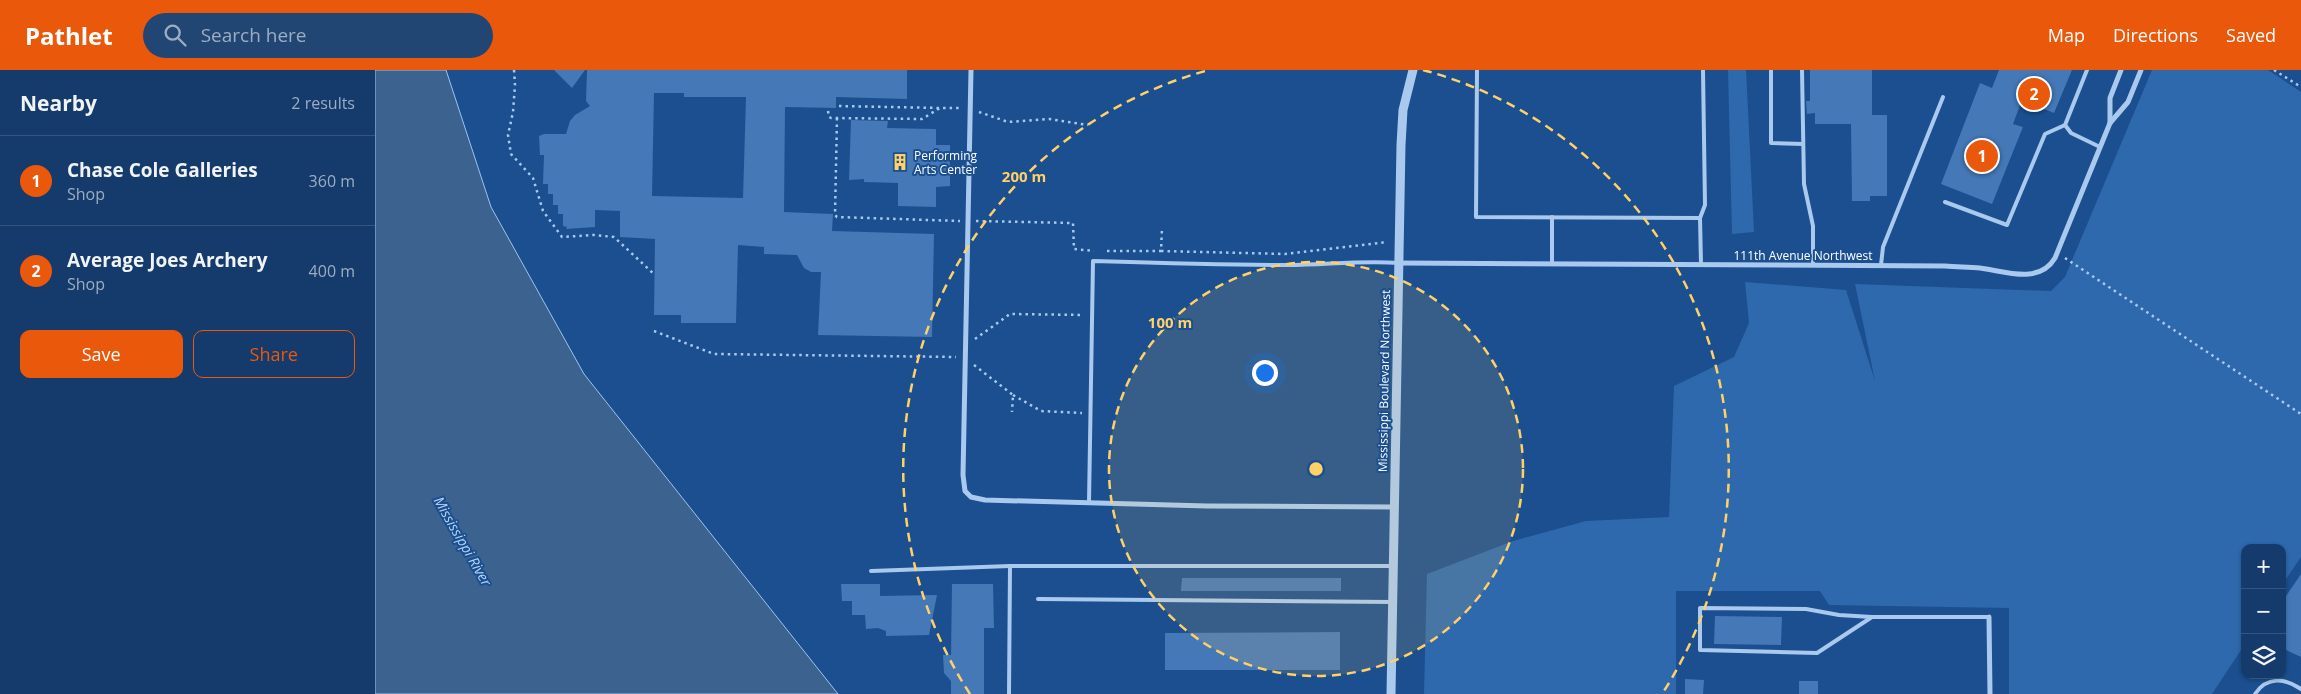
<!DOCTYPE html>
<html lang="en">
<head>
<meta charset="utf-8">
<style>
	:root { --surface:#143b6b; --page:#214673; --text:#f1f3f6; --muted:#9dadc1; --line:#33557e; --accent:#ea580c }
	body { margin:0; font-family:"Open Sans",sans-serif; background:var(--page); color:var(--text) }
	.controls { position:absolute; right:15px; bottom:15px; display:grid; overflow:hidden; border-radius:10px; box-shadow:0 1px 4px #0004 }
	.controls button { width:45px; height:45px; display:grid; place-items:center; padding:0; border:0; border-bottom:1px solid var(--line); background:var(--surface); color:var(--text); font:25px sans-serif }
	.you { position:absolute; left:889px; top:302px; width:18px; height:18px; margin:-12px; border:4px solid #fff; border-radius:50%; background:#1a73e8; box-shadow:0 0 0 8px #1a73e833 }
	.badge { display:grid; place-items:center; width:32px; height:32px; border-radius:50%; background:var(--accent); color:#fff; font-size:16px; font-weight:700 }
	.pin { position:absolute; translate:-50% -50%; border:2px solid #fff; box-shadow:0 1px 5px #0006 }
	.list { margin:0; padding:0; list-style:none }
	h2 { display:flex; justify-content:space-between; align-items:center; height:65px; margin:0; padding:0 20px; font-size:21px }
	h2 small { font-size:16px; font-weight:400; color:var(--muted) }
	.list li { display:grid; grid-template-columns:32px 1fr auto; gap:15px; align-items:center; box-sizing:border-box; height:90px; padding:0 20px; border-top:1px solid var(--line) }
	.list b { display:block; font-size:19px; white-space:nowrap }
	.list p { margin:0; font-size:16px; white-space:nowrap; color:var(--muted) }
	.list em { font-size:16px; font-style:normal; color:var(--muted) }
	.actions { display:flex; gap:10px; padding:15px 20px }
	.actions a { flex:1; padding:11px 0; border:1px solid var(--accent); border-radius:10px; text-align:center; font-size:18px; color:var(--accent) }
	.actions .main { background:var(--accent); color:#fff }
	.icon { flex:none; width:28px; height:28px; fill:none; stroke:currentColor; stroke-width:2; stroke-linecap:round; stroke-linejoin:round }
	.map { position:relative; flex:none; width:1926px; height:624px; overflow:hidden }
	header { display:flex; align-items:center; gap:30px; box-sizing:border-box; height:70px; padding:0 25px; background:var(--accent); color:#fff }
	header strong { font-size:24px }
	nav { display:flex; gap:28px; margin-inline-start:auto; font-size:18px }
	.search { width:350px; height:45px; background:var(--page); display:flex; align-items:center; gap:12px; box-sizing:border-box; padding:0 18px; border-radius:28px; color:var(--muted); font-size:19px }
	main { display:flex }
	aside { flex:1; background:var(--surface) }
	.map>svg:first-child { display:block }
</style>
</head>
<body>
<header>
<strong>Pathlet</strong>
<div class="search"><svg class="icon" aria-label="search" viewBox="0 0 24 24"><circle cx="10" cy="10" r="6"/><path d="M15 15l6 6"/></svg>Search here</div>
<nav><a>Map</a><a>Directions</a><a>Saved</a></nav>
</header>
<main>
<aside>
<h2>Nearby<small>2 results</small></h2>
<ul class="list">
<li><span class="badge">1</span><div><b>Chase Cole Galleries</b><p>Shop</p></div><em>360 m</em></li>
<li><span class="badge">2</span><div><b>Average Joes Archery</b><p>Shop</p></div><em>400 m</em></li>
</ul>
<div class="actions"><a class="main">Save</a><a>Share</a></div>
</aside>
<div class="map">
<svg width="1926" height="624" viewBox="0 0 1926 624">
	<rect width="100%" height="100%" fill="#1b4f8f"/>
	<g fill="#2e69ad">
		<path d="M 1353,0 L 1371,0 L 1379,162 L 1357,164 Z"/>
		<path d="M 1777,0 L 1893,0 L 1926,22 L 1926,487 L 1907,515 L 1907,478 L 1870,478 L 1870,574 L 1837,624 L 1634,624 L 1634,538 L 1454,535 L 1445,521 L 1301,521 L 1301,624 L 1049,624 L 1052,504 L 1138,471 L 1211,451 L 1294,447 L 1299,316 L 1359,287 L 1374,253 L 1370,212 L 1471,220 L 1500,311 L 1480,214 L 1676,221 L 1690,207 Z"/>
	</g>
	<path fill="#3c6290" stroke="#9cc4f0" d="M 0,0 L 71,0 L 116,137 L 209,304 L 463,624 L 0,624 Z"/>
	<g fill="#4478b7" fill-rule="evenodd">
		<path d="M 179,0 L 210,0 L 197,18 Z"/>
		<path d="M 212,0 L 532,0 L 532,29 L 461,27 L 461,38 L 410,37 L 409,142 L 458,144 L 457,161 L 559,164 L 557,267 L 443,265 L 446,202 L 436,202 L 429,198 L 422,185 L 389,184 L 389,177 L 363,175 L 361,253 L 306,253 L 306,245 L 279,245 L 280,169 L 245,167 L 245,141 L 220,140 L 220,157 L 191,159 L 192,157 L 188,156 L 188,144 L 183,144 L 183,135 L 178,135 L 178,124 L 173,124 L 173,114 L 168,114 L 169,85 L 165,85 L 164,66 L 169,64 L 191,64 L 195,51 L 200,45 L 215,36 L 211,31 ZM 279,23 L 309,23 L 309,27 L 371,27 L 368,128 L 277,126 Z"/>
		<path d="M 1435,0 L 1497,0 L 1497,45 L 1512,45 L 1512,126 L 1495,126 L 1495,131 L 1477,131 L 1476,54 L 1440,54 L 1440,43 L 1432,44 L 1431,31 L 1435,31 Z"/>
		<path d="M 1624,0 L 1697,0 L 1679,43 L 1647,30 L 1638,54 L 1648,57 L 1617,134 L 1566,114 L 1605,13 L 1617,18 Z"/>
		<path d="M 476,50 L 513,51 L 512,58 L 561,59 L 561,75 L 575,75 L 575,116 L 561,117 L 561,137 L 523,136 L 523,113 L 489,112 L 489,109 L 474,110 Z"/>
		<path d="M 1926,504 L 1926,587 L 1907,578 L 1907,532 Z"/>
		<path d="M 807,508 L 966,508 L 966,521 L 806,521 Z"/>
		<path d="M 466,514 L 505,514 L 505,526 L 562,525 L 554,565 L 511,566 L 511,561 L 503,558 L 491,559 L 490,545 L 477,545 L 477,531 L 467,531 Z"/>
		<path d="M 577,514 L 618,514 L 619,558 L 609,558 L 609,624 L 576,624 L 576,611 L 569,603 L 568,585 L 576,585 Z"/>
		<path d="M 1340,546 L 1407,547 L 1406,575 L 1339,574 Z"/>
		<path d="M 965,562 L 965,600 L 790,600 L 790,563 Z"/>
		<path d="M 1310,609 L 1329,610 L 1328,624 L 1310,624 Z"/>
		<rect x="1424" y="611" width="19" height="13"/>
	</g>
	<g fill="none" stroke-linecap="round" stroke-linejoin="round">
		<g stroke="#a9c9ee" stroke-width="2.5" stroke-dasharray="2.5 4" stroke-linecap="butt">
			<path d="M 139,0 L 140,15 L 138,42 L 133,65 L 136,84 L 158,108 L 168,141 L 187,167 L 219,165 L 239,167 L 280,205"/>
			<path d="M 1899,0 L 1926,17"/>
			<path d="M 464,36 L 564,38"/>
			<path d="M 453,41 L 454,47 L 456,48 L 547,49 L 565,38 L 587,38"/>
			<path d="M 604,42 L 633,52 L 674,49 L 713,55"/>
			<path d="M 462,48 L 460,145 L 462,147 L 585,151"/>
			<path d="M 601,151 L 698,153 L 699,179 L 719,181"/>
			<path d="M 732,181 L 786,181 L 787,158"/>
			<path d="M 786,181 L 910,184 L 1012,172"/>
			<path d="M 1690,188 L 1926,344"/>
			<path d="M 279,261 L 339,284 L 581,287"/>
			<path d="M 600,269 L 635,244 L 709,245"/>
			<path d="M 599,295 L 638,325 L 637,342"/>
			<path d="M 638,325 L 666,341 L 707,343"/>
		</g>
		<g stroke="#a9c9ee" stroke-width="4">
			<path d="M 1102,0 L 1101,147 L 1325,148"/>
			<path d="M 1396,0 L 1396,73 L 1428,74"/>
			<path d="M 1427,0 L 1429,114 L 1438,156 L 1438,195"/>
			<path d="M 1690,55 L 1696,63 L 1725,77"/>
			<path d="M 1570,132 L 1632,155 L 1670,64 L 1690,55 L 1712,0"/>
			<path d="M 1177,147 L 1177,193"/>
			<path d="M 1326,194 L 1325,148 L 1330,135 L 1328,0"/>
			<path d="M 1506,195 L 1508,177 L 1568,27"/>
			<path d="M 714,432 L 718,191 C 783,193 848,195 913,195 C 950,195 987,190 1024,193"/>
			<path d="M 496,501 L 635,496 L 1018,496"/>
			<path d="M 663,529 L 1018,532"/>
			<path d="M 1497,547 L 1442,583 L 1325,580 L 1325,538 L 1431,539 L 1464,545 L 1497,547 L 1614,547"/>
			<path d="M 634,624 L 635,496"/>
			<path d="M 1880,624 C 1892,606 1910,608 1926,619"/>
		</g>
		<g stroke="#a9c9ee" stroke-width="5">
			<path d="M 596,0 L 588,405 L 590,421 L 596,427 L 610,430 L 832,436 L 1018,437"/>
			<path d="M 1735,53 L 1735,28 L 1746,0"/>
			<path d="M 1024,193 L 1570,196 C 1582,197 1593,197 1605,198 C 1630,201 1664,215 1680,188 L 1735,53 L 1753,32 L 1766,0"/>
			<path d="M 1614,547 L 1615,624"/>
		</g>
		<path stroke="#a9c9ee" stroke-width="9" d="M 1016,624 L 1026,75 L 1028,40 L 1038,0"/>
	</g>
	<circle cx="941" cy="399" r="207" fill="#ffd166" fill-opacity=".12"/>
	<g fill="none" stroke="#ffd166" stroke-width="2.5" stroke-dasharray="9 6">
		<circle cx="941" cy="399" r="207"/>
		<path d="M595 624A413 413 0 0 1 834 0M1048 0A413 413 0 0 1 1287 624"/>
	</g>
	<defs>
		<g id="building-bare" transform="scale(1.35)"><path d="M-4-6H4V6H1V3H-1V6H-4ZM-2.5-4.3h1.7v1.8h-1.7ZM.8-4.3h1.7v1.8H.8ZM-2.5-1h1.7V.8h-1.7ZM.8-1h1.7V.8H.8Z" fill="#ffd166" stroke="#1b4f8f" stroke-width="2.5" paint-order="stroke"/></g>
	</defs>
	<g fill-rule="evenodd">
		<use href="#building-bare" x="525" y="92"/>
	</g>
	<g text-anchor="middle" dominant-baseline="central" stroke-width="4" stroke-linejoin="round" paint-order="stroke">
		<g font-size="12" fill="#fff" stroke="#1b4f8f" text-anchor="start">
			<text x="539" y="85">Performing<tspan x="539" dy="14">Arts Center</tspan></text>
		</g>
		<g font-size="12" fill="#fff" stroke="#1b4f8f">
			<text x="1428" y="185">111th Avenue Northwest</text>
			<text transform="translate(1009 311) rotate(-89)">Mississippi Boulevard Northwest</text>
		</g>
		<g font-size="14" font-style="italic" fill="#b5d3f5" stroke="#1b4f8f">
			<text transform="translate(88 471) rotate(60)">Mississippi River</text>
		</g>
	</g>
	<circle cx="941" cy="399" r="8" fill="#ffd166" stroke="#1b4f8f" stroke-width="2.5"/>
	<g font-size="15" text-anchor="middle" font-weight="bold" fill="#ffd166" stroke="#1b4f8f" stroke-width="4" stroke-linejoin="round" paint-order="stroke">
		<text x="649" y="112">200 m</text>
		<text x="795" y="258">100 m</text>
	</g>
</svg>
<div class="controls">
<button>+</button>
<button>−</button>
<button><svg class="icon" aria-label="layers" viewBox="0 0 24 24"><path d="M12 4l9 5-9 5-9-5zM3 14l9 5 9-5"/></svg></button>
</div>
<div class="you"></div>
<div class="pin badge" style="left:1607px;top:86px">1</div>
<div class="pin badge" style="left:1659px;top:24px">2</div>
</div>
</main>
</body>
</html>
